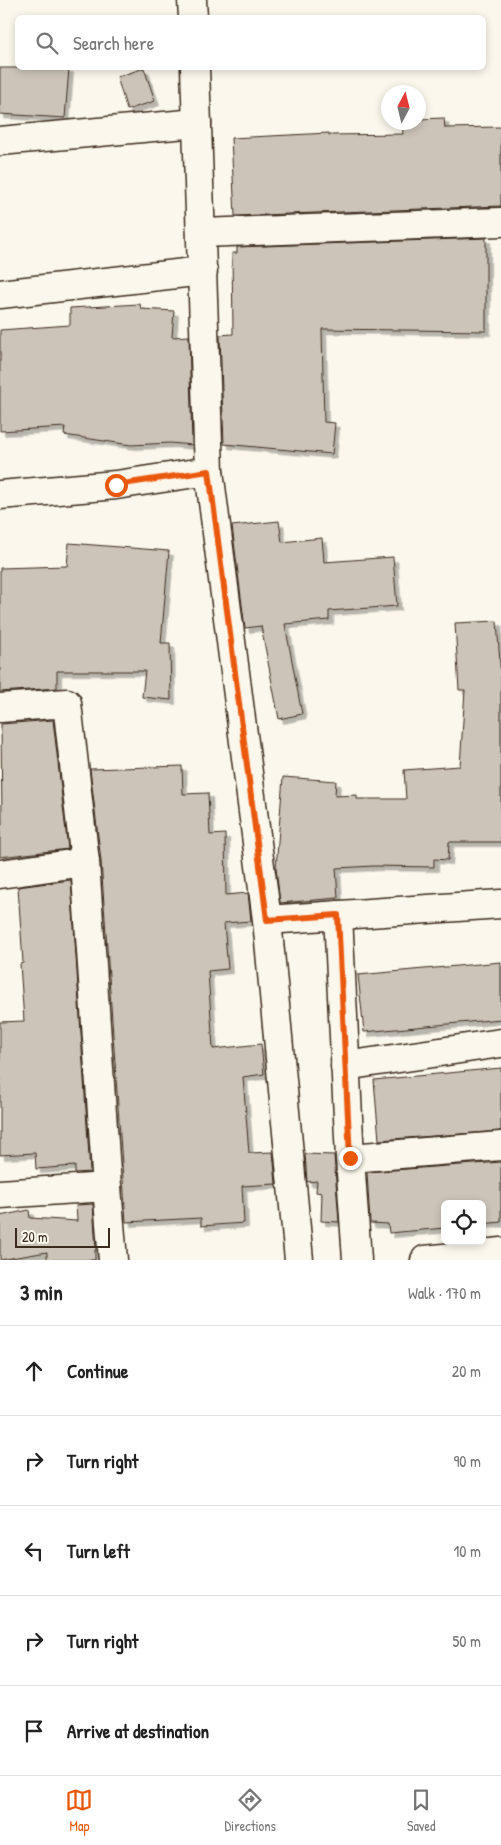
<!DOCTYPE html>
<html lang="en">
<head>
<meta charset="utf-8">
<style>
	:root { --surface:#fff; --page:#f2f2f2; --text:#222; --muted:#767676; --line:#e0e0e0; --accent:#ea580c }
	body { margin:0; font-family:"Patrick Hand",sans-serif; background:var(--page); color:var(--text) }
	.controls { position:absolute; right:15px; bottom:15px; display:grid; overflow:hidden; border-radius:8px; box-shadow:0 2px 8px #0003 }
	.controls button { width:45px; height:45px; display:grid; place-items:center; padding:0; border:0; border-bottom:1px solid var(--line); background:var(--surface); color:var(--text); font:25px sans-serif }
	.compass { position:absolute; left:381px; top:85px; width:45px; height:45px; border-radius:50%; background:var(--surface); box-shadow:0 2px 8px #0003; rotate:7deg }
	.scale { position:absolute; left:15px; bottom:12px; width:95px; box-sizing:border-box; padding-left:5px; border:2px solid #3b2a1e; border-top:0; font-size:14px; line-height:18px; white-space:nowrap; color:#3b2a1e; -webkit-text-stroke:4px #fbf7ec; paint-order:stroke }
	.stop { position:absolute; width:15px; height:15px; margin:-11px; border:4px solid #ea580c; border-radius:50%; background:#fff }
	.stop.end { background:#ea580c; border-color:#fff; box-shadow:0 1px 5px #0008 }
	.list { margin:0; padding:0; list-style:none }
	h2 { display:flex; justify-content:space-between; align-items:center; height:65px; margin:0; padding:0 20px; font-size:21px }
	h2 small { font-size:16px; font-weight:400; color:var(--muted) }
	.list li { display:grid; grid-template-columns:32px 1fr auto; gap:15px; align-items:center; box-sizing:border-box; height:90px; padding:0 20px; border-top:1px solid var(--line) }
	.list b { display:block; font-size:19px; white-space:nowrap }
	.list em { font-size:16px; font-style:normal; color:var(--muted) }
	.icon { flex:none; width:28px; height:28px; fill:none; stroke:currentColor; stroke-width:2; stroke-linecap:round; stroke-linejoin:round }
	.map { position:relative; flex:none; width:501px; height:1260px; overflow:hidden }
	.search { position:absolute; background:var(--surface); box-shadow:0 2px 8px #0003; left:15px; right:15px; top:15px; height:55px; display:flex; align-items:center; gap:12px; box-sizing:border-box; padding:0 18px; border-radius:8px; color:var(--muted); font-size:19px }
	.sheet { height:515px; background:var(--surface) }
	nav { display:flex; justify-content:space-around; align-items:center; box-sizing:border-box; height:70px; border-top:1px solid var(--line); background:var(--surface); font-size:14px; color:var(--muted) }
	nav a { display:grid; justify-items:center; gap:2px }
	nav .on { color:var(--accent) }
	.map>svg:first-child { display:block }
</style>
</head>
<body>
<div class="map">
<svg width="501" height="1260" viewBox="0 0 501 1260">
	<defs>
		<filter id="shadow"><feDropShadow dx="4.5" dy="4.5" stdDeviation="0" flood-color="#0004"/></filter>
	</defs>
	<rect width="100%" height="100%" fill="#fbf7ec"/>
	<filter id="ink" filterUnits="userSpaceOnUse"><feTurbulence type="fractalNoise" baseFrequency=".02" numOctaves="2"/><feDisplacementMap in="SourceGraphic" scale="10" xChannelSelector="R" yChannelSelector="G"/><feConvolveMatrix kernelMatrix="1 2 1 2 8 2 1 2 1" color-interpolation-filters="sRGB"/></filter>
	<g filter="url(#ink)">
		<g fill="#ccc4b9" stroke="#3b2a1e" filter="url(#shadow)">
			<path d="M 0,68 L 69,68 L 65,118 L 0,114 Z"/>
			<path d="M 144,68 L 155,101 L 127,110 L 117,77 Z"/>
			<path d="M 444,118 L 445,128 L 501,127 L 501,206 L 235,216 L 231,138 L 329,133 L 329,135 L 403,134 L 402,122 L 418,122 L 418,119 Z"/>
			<path d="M 486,238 L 486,331 L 322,329 L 324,422 L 335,423 L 332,454 L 224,444 L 220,335 L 233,334 L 232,253 L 237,253 L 237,247 Z"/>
			<path d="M 140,304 L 141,309 L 174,311 L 172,337 L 189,336 L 192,445 L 170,443 L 131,445 L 64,435 L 65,427 L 0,431 L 0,330 L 70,325 L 70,308 Z"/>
			<path d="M 279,521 L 282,542 L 322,538 L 324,562 L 393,557 L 397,606 L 329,611 L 329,620 L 285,624 L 302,714 L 279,719 L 261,626 L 245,628 L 232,526 Z"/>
			<path d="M 69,543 L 169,551 L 161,643 L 170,643 L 171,700 L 142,697 L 145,671 L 57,671 L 57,688 L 0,692 L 0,568 L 67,566 Z"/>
			<path d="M 497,621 L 501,678 L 501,842 L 449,842 L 448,860 L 434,859 L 434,867 L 374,866 L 336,868 L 338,898 L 280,903 L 276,868 L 283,777 L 336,781 L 335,796 L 357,795 L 357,799 L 406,799 L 404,770 L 460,766 L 465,690 L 459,690 L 455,623 Z"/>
			<path d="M 53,720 L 68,849 L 0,857 L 0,825 L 2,825 L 1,724 Z"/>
			<path d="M 182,766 L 183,794 L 208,793 L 210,835 L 225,834 L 226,895 L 248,893 L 251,921 L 224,923 L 228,969 L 208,971 L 213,1049 L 261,1044 L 264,1074 L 243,1077 L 249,1153 L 273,1152 L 276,1184 L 242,1186 L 244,1223 L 201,1226 L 201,1218 L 126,1222 L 101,861 L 90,769 Z"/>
			<path d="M 71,880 L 90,1172 L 75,1173 L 75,1166 L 36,1169 L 35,1153 L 0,1155 L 0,1022 L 24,1021 L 20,964 L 23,963 L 18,887 Z"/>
			<path d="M 501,962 L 501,1019 L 364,1032 L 358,975 Z"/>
			<path d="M 501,1068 L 501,1131 L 379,1140 L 374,1080 Z"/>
			<path d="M 305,1154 L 334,1155 L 339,1222 L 321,1221 L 322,1193 L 316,1192 L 317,1181 L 307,1182 Z"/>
			<path d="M 501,1162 L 501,1222 L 482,1224 L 482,1204 L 445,1204 L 445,1228 L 389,1233 L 388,1224 L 370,1223 L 367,1172 Z"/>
			<path d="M 93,1204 L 96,1250 L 95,1250 L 95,1260 L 47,1260 L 47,1252 L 0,1260 L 0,1216 L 29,1210 L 30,1218 L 77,1221 L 76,1205 Z"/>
		</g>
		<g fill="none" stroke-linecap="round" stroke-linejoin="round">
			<g stroke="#3b2a1e" stroke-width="31">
				<g id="street">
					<path d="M 192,0 L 193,18"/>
					<path d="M 195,68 L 209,471"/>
					<path d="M 0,141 L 197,123"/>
					<path d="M 202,233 L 501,222"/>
					<path d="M 0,294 L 203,271"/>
					<path d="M 0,495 L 116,485 L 209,471 L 267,920 L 299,1260"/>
					<path d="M 0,708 L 67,703 L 85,862 L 107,1187 L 0,1194"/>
					<path d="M 0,874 L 85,862"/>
					<path d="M 338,915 L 350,1158 L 357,1260"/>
					<path d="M 267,920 L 501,904"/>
					<path d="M 345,1066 L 501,1043"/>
					<path d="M 350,1158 L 501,1146"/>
					<path d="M 107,1187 L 113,1260"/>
					<path d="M 425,1260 L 501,1252"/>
				</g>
			</g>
			<use href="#street" stroke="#fbf7ec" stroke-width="28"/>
		</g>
	</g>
	<g fill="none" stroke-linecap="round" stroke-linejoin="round" filter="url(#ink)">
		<path stroke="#ea580c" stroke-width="6" d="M 116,485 L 209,471 L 267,920 L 338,915 L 350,1158"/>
	</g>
</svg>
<div class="controls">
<button><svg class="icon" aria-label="locate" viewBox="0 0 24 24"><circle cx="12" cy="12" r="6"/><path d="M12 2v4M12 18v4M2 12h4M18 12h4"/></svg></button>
</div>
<svg class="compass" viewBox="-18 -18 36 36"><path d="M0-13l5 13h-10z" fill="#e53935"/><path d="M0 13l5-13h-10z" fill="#767676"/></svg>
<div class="scale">20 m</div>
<div class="stop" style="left:116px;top:485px"></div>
<div class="stop end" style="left:350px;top:1158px"></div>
<div class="search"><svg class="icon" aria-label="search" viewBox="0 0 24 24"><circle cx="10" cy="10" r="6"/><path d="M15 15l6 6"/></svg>Search here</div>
</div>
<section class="sheet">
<h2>3 min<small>Walk · 170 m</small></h2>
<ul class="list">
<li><svg class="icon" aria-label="ahead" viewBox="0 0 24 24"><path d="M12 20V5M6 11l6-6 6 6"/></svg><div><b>Continue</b></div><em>20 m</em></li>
<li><svg class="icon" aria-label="right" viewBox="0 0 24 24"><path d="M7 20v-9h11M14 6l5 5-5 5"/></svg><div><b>Turn right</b></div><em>90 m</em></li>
<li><svg class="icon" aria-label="left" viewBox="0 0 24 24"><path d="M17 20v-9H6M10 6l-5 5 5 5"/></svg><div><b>Turn left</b></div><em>10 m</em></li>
<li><svg class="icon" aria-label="right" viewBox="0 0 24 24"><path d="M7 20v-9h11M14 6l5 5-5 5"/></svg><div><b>Turn right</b></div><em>50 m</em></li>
<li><svg class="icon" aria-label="arrive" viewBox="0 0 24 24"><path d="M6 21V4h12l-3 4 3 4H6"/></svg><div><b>Arrive at destination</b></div></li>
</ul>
</section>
<nav>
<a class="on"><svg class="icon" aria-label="map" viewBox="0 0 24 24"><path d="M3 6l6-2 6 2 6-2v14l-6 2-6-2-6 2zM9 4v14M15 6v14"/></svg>Map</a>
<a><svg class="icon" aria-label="directions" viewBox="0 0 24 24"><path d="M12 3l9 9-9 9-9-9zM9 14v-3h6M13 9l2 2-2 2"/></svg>Directions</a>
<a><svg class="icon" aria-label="saved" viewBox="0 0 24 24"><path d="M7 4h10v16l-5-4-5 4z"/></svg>Saved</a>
</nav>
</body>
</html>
